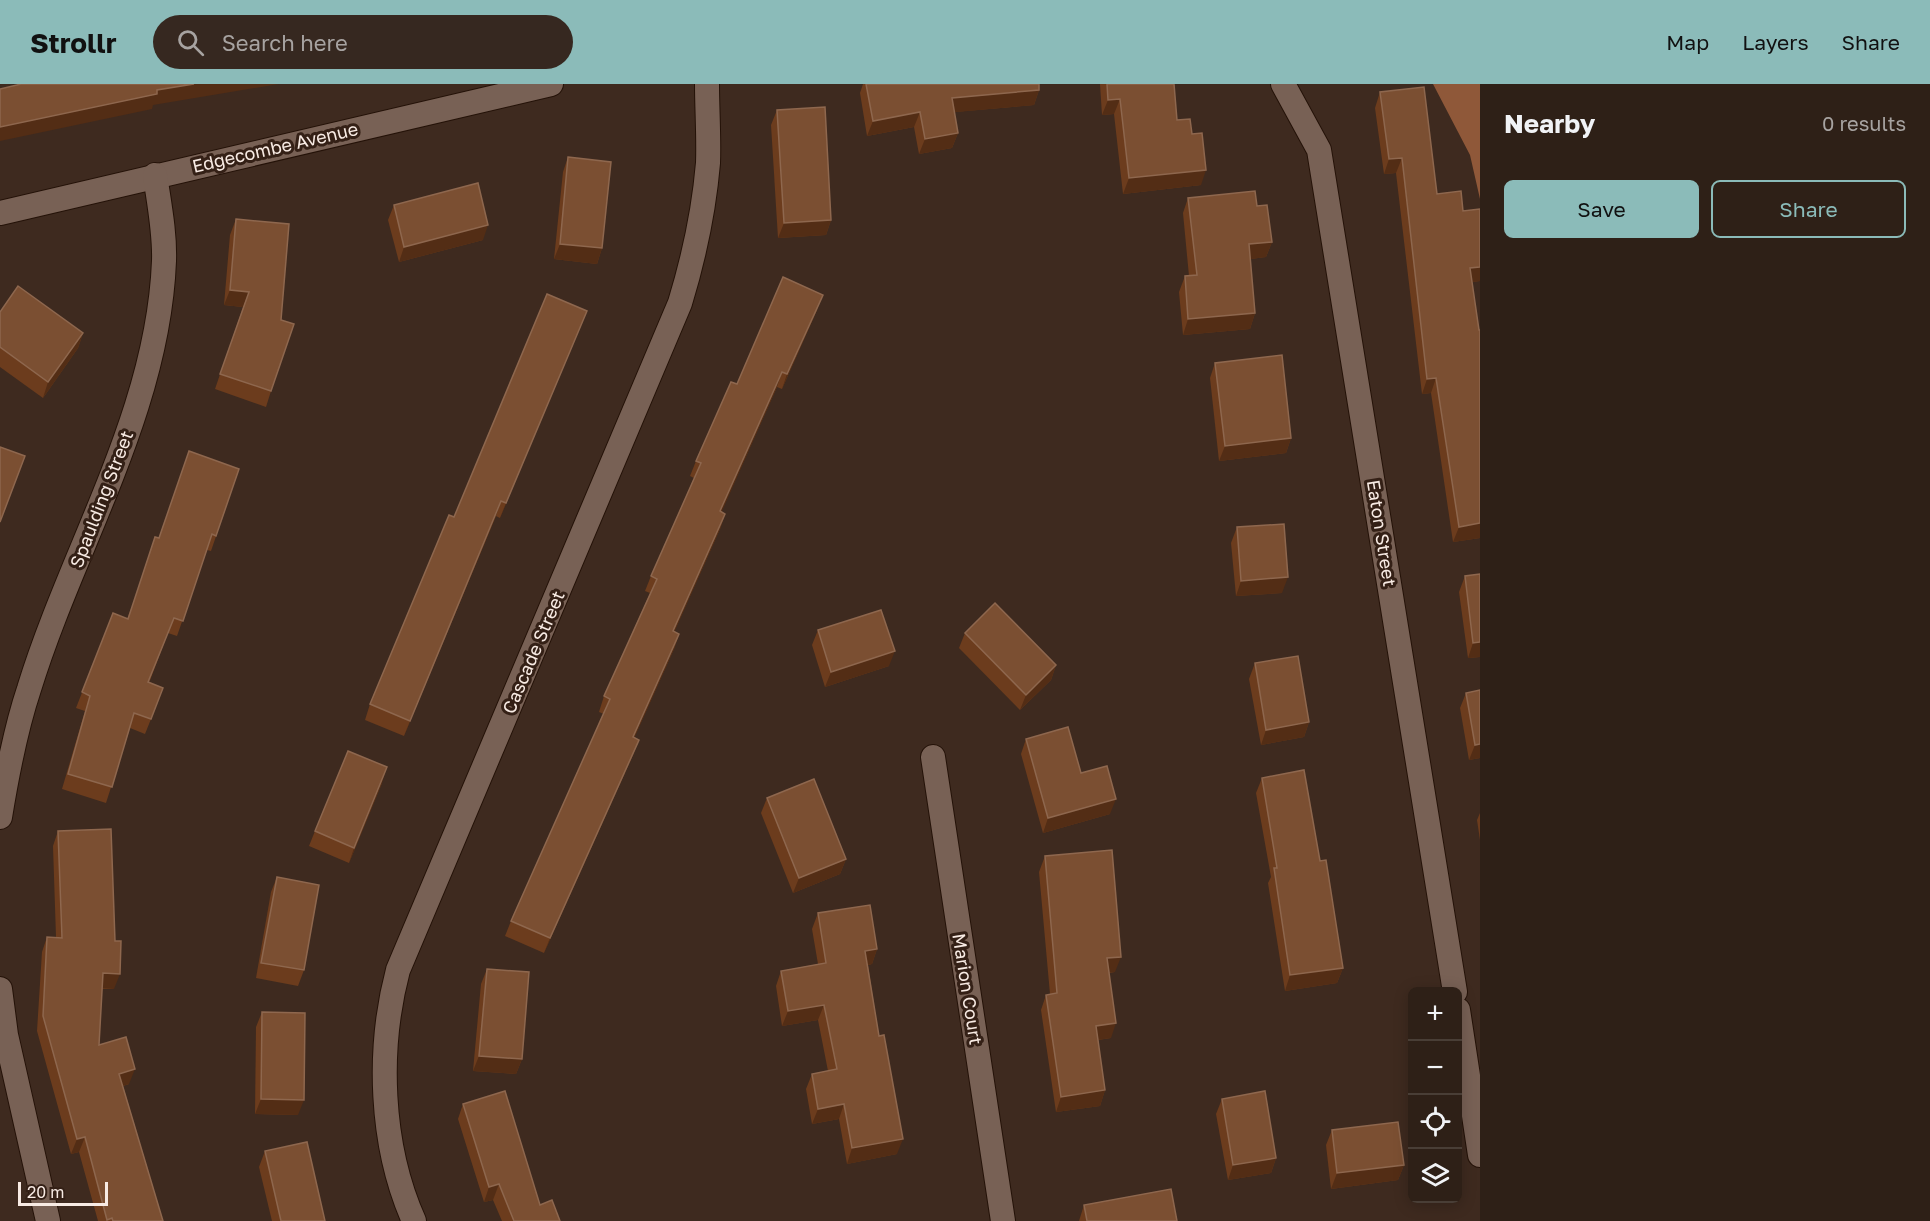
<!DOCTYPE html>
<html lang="en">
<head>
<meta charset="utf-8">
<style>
	:root { --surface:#2e2017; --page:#362820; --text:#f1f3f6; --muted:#a7a3a1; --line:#493e36; --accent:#8bbbb9 }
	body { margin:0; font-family:"Golos Text",sans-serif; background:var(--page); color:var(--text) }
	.controls { position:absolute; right:18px; bottom:18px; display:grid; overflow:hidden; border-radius:9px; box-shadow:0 3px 15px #0003 }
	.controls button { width:54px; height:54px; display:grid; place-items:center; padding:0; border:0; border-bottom:2px solid var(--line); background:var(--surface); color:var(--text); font:30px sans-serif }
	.scale { position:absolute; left:18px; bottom:15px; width:90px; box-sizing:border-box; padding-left:6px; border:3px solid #f8ebe4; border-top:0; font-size:16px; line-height:21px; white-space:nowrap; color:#f8ebe4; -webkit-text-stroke:4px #342016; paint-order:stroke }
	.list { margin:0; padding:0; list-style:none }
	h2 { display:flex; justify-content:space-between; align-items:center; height:78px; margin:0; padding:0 24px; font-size:26px }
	h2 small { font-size:20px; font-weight:400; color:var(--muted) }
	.actions { display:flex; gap:12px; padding:18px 24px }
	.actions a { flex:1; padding:14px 0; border:2px solid var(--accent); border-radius:9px; text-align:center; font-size:21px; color:var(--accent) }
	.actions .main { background:var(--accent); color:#111 }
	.icon { flex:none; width:33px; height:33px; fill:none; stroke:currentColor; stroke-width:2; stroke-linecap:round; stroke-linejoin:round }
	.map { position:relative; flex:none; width:1480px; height:1137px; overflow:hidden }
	header { display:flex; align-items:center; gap:36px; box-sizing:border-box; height:84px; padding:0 30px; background:var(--accent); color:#111 }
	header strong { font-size:28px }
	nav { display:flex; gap:33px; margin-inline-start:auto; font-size:21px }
	.search { width:420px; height:54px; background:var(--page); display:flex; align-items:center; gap:15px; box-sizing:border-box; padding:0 21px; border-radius:33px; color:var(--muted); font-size:22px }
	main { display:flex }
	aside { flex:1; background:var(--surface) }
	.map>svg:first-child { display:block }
</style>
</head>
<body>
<header>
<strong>Strollr</strong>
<div class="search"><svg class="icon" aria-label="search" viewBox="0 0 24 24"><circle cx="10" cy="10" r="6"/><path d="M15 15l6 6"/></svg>Search here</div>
<nav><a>Map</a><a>Layers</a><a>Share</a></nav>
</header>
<main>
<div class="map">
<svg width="1480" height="1137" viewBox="0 0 1480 1137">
	<rect width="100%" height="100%" fill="#3e2a1f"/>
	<path fill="#8f5839" d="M 1433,0 L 1480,0 L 1480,115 L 1470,71 Z"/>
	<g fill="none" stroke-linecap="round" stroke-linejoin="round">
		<g stroke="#241208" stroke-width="26">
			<g id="minor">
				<path d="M 1283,0 L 1319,66 L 1455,908"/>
				<path d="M 0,129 L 551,0"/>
				<path d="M 933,673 L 1003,1137"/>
				<path d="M 0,733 C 7,690 15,647 29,605 C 73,462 158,329 164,177 C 165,148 159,119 155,91"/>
				<path d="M 0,905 L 6,951 L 48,1137"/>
				<path d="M 1458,926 L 1480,1071"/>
				<path d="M 414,1137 C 380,1061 377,965 398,886 L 680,219 C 694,173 704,126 708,79 C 709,53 707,26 707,0"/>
			</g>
		</g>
		<use href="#minor" stroke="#786155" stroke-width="24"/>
	</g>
	<g fill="#6c3c1d">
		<path d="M 863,0 L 866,0 L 1039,6 L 1034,21 L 954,28 L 958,49 L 952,64 L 919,70 L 914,43 L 867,52 L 860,9 Z"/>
		<path d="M 1100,0 L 1174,0 L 1177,36 L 1192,50 L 1201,101 L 1123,110 L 1114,30 L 1102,31 Z"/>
		<path d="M 1380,8 L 1437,110 L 1463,127 L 1480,125 L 1480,197 L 1472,198 L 1480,454 L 1453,458 L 1431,309 L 1422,310 L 1396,89 L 1384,90 L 1375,24 Z"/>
		<path d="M 777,26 L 831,136 L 826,151 L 778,154 L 771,41 Z"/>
		<path d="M 568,73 L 602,164 L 597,180 L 554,175 L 563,88 Z"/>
		<path d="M 1188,114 L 1257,122 L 1272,158 L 1266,173 L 1250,175 L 1255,229 L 1250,245 L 1183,251 L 1179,208 L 1185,192 L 1189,192 L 1183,129 Z"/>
		<path d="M 394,121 L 483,156 L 399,178 L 388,136 Z"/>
		<path d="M 236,135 L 281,236 L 271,307 L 266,323 L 215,305 L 243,223 L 224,221 L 230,151 Z"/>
		<path d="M 817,226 L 782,305 L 777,303 L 721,428 L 725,430 L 720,445 L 674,548 L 679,550 L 674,565 L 634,654 L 639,656 L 633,671 L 544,869 L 505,852 L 511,837 L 604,630 L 599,628 L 604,612 L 650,509 L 645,507 L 651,492 L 694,394 L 690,392 L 696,377 L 737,300 Z"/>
		<path d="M 587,227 L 500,434 L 496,432 L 404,652 L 365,636 L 370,620 L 454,433 Z"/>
		<path d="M 0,228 L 83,249 L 78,264 L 43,314 L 0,283 Z"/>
		<path d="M 1215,279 L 1291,354 L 1286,369 L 1219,377 L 1210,294 Z"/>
		<path d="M 239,385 L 211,467 L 207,466 L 177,552 L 168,549 L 149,599 L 157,620 L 145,650 L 130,644 L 106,719 L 62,705 L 85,627 L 76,624 L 113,529 L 127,535 L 159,454 Z"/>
		<path d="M 1237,443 L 1282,509 L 1236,512 L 1231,459 Z"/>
		<path d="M 1480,490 L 1480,573 L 1468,574 L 1459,508 L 1465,492 Z"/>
		<path d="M 818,546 L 889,582 L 825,603 L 812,561 Z"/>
		<path d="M 965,549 L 1056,581 L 1051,596 L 1020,626 L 959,564 Z"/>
		<path d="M 1255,579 L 1309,638 L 1304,653 L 1261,661 L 1249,595 Z"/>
		<path d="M 1480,606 L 1480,674 L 1469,676 L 1460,624 L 1466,609 Z"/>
		<path d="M 1026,655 L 1081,689 L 1110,730 L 1043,749 L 1021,670 Z"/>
		<path d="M 1262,694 L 1320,777 L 1343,884 L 1337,899 L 1285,907 L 1268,799 L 1271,793 L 1256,709 Z"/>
		<path d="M 382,699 L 349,779 L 309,762 L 315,747 Z"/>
		<path d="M 767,714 L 846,775 L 840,790 L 793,809 L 761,729 Z"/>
		<path d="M 1480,729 L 1480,756 L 1477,736 Z"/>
		<path d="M 58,747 L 114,905 L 102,905 L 99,961 L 129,1000 L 123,1002 L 163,1137 L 98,1137 L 79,1068 L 71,1070 L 37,947 L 42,868 L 47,853 L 56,853 L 53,762 Z"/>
		<path d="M 1045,772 L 1115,888 L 1109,889 L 1111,954 L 1098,956 L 1105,1006 L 1100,1022 L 1056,1028 L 1041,926 L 1046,911 L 1050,910 L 1039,788 Z"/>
		<path d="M 277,793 L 304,886 L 298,902 L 256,894 L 271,808 Z"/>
		<path d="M 818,829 L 877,865 L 872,880 L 868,881 L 897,1070 L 847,1080 L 839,1035 L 812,1040 L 806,1005 L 812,990 L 828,987 L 818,936 L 782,942 L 776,902 L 781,887 L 818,880 L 812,845 Z"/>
		<path d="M 487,885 L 522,975 L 516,990 L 473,987 L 481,900 Z"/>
		<path d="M 262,928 L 298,1031 L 255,1030 L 256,943 Z"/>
		<path d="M 1222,1015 L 1276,1074 L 1271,1089 L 1228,1096 L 1216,1030 Z"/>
		<path d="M 463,1020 L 540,1121 L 560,1137 L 502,1137 L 493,1116 L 484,1118 L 458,1035 Z"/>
		<path d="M 1332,1046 L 1404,1081 L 1398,1096 L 1331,1105 L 1326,1061 Z"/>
		<path d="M 265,1067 L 325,1137 L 272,1137 L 259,1083 Z"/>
		<path d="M 1084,1121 L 1177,1137 L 1079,1137 Z"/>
	</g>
	<g fill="#532d15">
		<path d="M 194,0 L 279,0 L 153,21 L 152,25 L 0,57 L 0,43 L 157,6 Z"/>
		<path d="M 1039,6 L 1034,21 L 946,29 L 952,14 Z"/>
		<path d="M 1120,15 L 1114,30 L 1102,31 L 1108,16 Z"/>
		<path d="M 920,28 L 914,43 L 867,52 L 873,37 Z"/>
		<path d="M 958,49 L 952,64 L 919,70 L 925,55 Z"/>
		<path d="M 1402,74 L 1396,89 L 1384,90 L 1389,75 Z"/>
		<path d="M 1206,86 L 1201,101 L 1123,110 L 1129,94 Z"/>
		<path d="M 831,136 L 826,151 L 778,154 L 784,139 Z"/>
		<path d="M 488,141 L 483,156 L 399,178 L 404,163 Z"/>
		<path d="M 1272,158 L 1266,173 L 1243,176 L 1249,160 Z"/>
		<path d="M 560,160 L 602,164 L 597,180 L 554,175 Z"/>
		<path d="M 1480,183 L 1480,197 L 1464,199 L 1470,184 Z"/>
		<path d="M 230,206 L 249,208 L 243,223 L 224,221 Z"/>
		<path d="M 823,211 L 817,226 L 782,305 L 787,290 Z"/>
		<path d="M 587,227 L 581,242 L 500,434 L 506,419 Z"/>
		<path d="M 1255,229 L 1250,245 L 1183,251 L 1188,235 Z"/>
		<path d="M 83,249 L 78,264 L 43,314 L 48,298 Z"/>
		<path d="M 782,288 L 777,303 L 715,443 L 720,427 Z"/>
		<path d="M 1436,294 L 1431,309 L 1422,310 L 1427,295 Z"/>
		<path d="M 1291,354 L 1286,369 L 1219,377 L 1225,362 Z"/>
		<path d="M 501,417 L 496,432 L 404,652 L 410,637 Z"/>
		<path d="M 725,430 L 720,445 L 668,562 L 673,547 Z"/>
		<path d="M 1480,439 L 1480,454 L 1453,458 L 1459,443 Z"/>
		<path d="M 1288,493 L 1282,509 L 1236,512 L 1241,497 Z"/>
		<path d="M 679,550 L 674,565 L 628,668 L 633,653 Z"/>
		<path d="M 1480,558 L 1480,573 L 1468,574 L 1473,559 Z"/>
		<path d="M 895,567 L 889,582 L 825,603 L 831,588 Z"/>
		<path d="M 1056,581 L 1051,596 L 1020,626 L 1026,611 Z"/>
		<path d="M 1309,638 L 1304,653 L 1261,661 L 1266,646 Z"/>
		<path d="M 639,656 L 633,671 L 544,869 L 550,854 Z"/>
		<path d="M 1480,660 L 1480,674 L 1469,676 L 1475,661 Z"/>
		<path d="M 387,683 L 382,699 L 349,779 L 354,764 Z"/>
		<path d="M 1116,715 L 1110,730 L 1043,749 L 1048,734 Z"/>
		<path d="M 846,775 L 840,790 L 793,809 L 799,794 Z"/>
		<path d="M 877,865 L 872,880 L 860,882 L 865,867 Z"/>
		<path d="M 1121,873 L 1115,888 L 1102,889 L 1107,874 Z"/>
		<path d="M 1343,884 L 1337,899 L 1285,907 L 1290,891 Z"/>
		<path d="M 103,889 L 120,890 L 114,905 L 98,904 Z"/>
		<path d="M 824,921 L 818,936 L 782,942 L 788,927 Z"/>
		<path d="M 1116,939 L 1111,954 L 1090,957 L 1096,942 Z"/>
		<path d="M 479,972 L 522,975 L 516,990 L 473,987 Z"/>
		<path d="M 135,985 L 129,1000 L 113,1005 L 119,990 Z"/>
		<path d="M 1105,1006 L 1100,1022 L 1056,1028 L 1061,1013 Z"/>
		<path d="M 261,1015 L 304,1016 L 298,1031 L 255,1030 Z"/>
		<path d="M 844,1020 L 839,1035 L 812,1040 L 818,1025 Z"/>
		<path d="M 85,1053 L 79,1068 L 71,1070 L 77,1055 Z"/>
		<path d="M 903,1055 L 897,1070 L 847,1080 L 852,1064 Z"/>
		<path d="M 1276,1074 L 1271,1089 L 1228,1096 L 1233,1081 Z"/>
		<path d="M 1404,1081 L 1398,1096 L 1331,1105 L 1337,1089 Z"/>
		<path d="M 499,1100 L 493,1116 L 484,1118 L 489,1103 Z"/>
	</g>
	<g fill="#7b4f32" stroke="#8e674e" stroke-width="1.5">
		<path d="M 21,0 L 194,0 L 157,6 L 157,10 L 0,43 L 0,5 Z"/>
		<path d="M 866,0 L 1039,0 L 1039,6 L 952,14 L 958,49 L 925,55 L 920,28 L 873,37 Z"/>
		<path d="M 1107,0 L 1174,0 L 1177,36 L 1190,35 L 1192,50 L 1202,49 L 1206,86 L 1129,94 L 1120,15 L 1108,16 Z"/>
		<path d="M 1424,3 L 1437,110 L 1461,107 L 1463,127 L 1480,125 L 1480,183 L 1470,184 L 1479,246 L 1480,246 L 1480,439 L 1459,443 L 1436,294 L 1427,295 L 1402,74 L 1389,75 L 1380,8 Z"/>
		<path d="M 825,23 L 831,136 L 784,139 L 777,26 Z"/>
		<path d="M 568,73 L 611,78 L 602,164 L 560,160 Z"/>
		<path d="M 478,99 L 488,141 L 404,163 L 394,121 Z"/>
		<path d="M 1255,107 L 1257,122 L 1267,121 L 1272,158 L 1249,160 L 1255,229 L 1188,235 L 1185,192 L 1197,191 L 1188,114 Z"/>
		<path d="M 236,135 L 289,140 L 281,236 L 294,240 L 271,307 L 220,290 L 249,208 L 230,206 Z"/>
		<path d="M 783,193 L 823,211 L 787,290 L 782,288 L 720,427 L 725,430 L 673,547 L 679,550 L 633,653 L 639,656 L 550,854 L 511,837 L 610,615 L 604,612 L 657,495 L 651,492 L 701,379 L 696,377 L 731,298 L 737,300 Z"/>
		<path d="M 18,202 L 83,249 L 48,298 L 0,263 L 0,228 Z"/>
		<path d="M 547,210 L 587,227 L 506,419 L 501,417 L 410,637 L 370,620 L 449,431 L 454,433 Z"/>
		<path d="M 1282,271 L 1291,354 L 1225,362 L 1215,279 Z"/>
		<path d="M 0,363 L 25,372 L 0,438 Z"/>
		<path d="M 189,367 L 239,385 L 216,452 L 212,450 L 183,537 L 174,534 L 148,598 L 163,604 L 151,635 L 134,629 L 112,703 L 68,690 L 90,612 L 82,608 L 113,529 L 128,535 L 155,453 L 159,454 Z"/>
		<path d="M 1284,440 L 1288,493 L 1241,497 L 1237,443 Z"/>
		<path d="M 1480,490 L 1480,558 L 1473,559 L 1465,492 Z"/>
		<path d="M 995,519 L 1056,581 L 1026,611 L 965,549 Z"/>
		<path d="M 881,526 L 895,567 L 831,588 L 818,546 Z"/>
		<path d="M 1298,572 L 1309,638 L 1266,646 L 1255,579 Z"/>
		<path d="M 1480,606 L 1480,660 L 1475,661 L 1466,609 Z"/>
		<path d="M 1068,643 L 1081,689 L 1107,682 L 1116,715 L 1048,734 L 1026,655 Z"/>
		<path d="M 348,667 L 387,683 L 354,764 L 315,747 Z"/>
		<path d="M 1304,686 L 1320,777 L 1326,776 L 1343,884 L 1290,891 L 1274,784 L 1277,784 L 1262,694 Z"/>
		<path d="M 814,695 L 846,775 L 799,794 L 767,714 Z"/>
		<path d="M 111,745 L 115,857 L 121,857 L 120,890 L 103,889 L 99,961 L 126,953 L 135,985 L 119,990 L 163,1137 L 113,1137 L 112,1134 L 107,1136 L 85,1053 L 77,1055 L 43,932 L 47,853 L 62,854 L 58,747 Z"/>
		<path d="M 1112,766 L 1121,873 L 1107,874 L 1116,939 L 1096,942 L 1105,1006 L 1061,1013 L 1046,911 L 1057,909 L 1045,772 Z"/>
		<path d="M 277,793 L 319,801 L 304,886 L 261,879 Z"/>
		<path d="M 870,821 L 877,865 L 865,867 L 879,952 L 884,951 L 903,1055 L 852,1064 L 844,1020 L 818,1025 L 812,990 L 837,985 L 824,921 L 788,927 L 781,887 L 826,879 L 818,829 Z"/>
		<path d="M 487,885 L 529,888 L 522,975 L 479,972 Z"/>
		<path d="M 262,928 L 305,929 L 304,1016 L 261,1015 Z"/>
		<path d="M 505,1007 L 540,1121 L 552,1116 L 560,1137 L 514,1137 L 499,1100 L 489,1103 L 463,1020 Z"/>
		<path d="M 1265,1007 L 1276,1074 L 1233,1081 L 1222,1015 Z"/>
		<path d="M 1398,1038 L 1404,1081 L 1337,1089 L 1332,1046 Z"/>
		<path d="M 307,1058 L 325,1137 L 281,1137 L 265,1067 Z"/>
		<path d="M 1171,1105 L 1177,1137 L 1087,1137 L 1084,1121 Z"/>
	</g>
	<g text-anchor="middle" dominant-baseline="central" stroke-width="6" stroke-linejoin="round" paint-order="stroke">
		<g font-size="18" fill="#f8ebe4" stroke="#342016">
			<text transform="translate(275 63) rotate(-13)">Edgecombe Avenue</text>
			<text transform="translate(101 415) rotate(-69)">Spaulding Street</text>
			<text transform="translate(1382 449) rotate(81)">Eaton Street</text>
			<text transform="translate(533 568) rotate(-67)">Cascade Street</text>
			<text transform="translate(968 905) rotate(81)">Marion Court</text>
		</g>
	</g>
</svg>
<div class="controls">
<button>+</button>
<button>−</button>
<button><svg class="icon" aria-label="locate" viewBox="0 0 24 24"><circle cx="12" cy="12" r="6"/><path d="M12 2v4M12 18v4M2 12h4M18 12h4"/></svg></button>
<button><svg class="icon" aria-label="layers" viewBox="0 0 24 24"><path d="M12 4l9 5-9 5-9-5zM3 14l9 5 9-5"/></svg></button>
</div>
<div class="scale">20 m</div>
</div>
<aside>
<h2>Nearby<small>0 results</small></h2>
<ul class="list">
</ul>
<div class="actions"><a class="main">Save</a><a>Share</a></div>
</aside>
</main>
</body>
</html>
